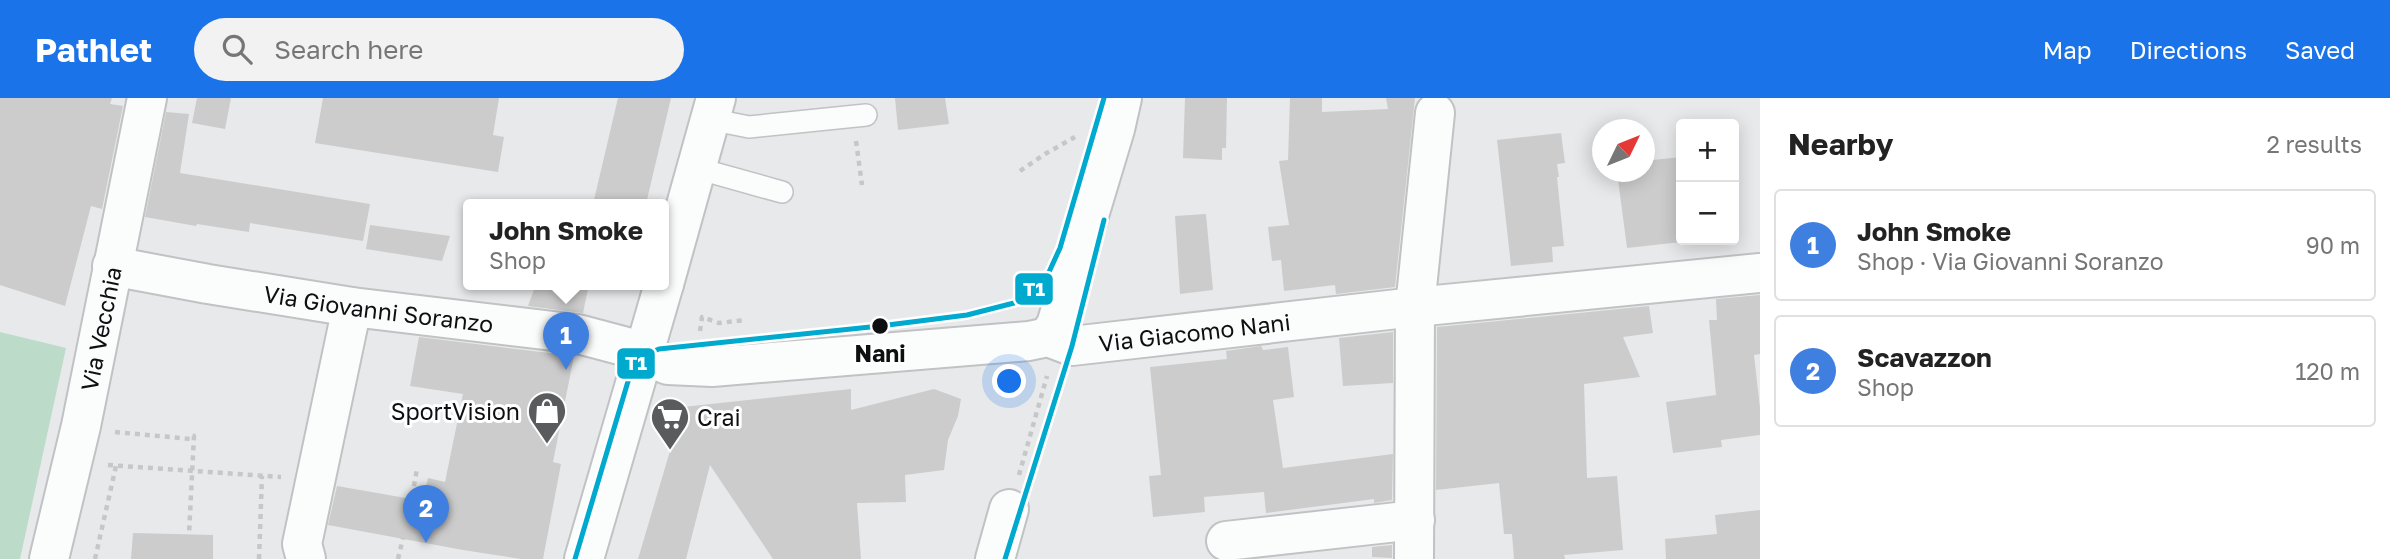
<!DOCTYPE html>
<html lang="en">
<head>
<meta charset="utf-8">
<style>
	:root { --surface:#fff; --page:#f2f2f2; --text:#222; --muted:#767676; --line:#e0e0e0; --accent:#1a73e8 }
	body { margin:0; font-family:"Golos Text",sans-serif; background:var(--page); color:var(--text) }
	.controls { position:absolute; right:21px; top:21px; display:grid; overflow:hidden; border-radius:7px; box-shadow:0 4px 18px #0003 }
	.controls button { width:63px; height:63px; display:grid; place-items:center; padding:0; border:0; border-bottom:2px solid var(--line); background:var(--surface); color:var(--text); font:35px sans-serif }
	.compass { position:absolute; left:1592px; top:21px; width:63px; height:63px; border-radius:50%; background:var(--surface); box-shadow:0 4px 18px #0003; rotate:47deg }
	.you { position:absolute; left:1010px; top:284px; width:24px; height:24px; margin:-18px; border:5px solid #fff; border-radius:50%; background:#1a73e8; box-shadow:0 0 0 10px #1a73e833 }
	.badge { display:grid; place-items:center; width:46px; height:46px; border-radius:50%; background:var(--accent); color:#fff; font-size:23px; font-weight:700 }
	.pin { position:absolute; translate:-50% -58px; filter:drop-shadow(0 2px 4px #0008) }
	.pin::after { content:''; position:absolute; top:37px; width:24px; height:21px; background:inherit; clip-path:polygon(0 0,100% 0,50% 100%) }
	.popup { position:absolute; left:463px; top:101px; width:206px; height:91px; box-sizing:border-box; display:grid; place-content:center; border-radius:7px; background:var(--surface); filter:drop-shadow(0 2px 5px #0005); font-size:23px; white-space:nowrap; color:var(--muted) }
	.popup b { font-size:26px; color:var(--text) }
	.popup::after { content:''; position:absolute; left:50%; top:100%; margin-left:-14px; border:14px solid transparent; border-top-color:var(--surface) }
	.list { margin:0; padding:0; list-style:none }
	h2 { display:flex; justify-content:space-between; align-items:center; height:91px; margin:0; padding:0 28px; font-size:30px }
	h2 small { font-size:23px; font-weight:400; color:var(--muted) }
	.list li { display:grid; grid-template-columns:46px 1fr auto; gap:21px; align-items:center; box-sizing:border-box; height:112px; margin:0 14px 14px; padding:0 14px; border:2px solid var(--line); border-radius:7px }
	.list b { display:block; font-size:26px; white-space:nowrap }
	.list p { margin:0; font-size:23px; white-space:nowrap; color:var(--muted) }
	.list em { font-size:23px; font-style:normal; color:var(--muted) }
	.icon { flex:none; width:38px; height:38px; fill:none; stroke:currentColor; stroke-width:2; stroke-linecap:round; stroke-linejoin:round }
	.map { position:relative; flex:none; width:1760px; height:461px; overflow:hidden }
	header { display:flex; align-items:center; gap:42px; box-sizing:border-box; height:98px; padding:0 35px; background:var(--accent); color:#fff }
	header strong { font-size:33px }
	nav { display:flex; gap:38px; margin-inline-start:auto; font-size:24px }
	.search { width:490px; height:63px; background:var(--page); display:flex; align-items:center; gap:18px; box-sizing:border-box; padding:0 24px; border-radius:38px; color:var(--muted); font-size:26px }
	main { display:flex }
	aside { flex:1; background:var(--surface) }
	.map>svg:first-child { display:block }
</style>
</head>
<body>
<header>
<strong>Pathlet</strong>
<div class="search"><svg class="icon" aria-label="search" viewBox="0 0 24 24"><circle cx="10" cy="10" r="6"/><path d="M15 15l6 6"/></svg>Search here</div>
<nav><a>Map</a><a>Directions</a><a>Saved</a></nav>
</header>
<main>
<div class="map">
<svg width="1760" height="461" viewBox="0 0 1760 461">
	<rect width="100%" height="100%" fill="#e7e9eb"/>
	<path fill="#bddbc9" d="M 0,234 L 66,250 L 20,461 L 0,461 Z"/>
	<g fill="#cccccd">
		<path d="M 0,0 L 112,0 L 110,6 L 123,8 L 102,111 L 91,108 L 65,208 L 0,187 Z"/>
		<path d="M 197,0 L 231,0 L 225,31 L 192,25 Z"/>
		<path d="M 323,0 L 499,0 L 493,37 L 504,39 L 498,74 L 315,45 Z"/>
		<path d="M 618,0 L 671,0 L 646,106 L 593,106 Z"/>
		<path d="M 895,0 L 945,0 L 949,26 L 898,32 Z"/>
		<path d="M 1185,0 L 1227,0 L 1226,50 L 1222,50 L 1222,62 L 1183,60 Z"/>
		<path d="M 1290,0 L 1322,0 L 1322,14 L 1388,11 L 1386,0 L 1415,0 L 1395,189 L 1336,196 L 1335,187 L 1284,193 L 1281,162 L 1272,163 L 1268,129 L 1289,127 L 1279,63 L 1288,62 Z"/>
		<path d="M 166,14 L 189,16 L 180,75 L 370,106 L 363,143 L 250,125 L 249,134 L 197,126 L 196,128 L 145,119 Z"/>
		<path d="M 1561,35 L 1565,65 L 1557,66 L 1559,79 L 1557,79 L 1564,148 L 1552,149 L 1553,164 L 1511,168 L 1497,42 Z"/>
		<path d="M 1681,59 L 1681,144 L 1627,150 L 1617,74 L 1644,74 L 1644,63 Z"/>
		<path d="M 1206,116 L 1213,192 L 1180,196 L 1175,118 Z"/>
		<path d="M 370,127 L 450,138 L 442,163 L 366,151 Z"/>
		<path d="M 536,186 L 589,186 L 583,215 L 528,208 Z"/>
		<path d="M 1760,197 L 1760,256 L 1754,257 L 1760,310 L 1760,337 L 1721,342 L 1722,349 L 1673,355 L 1666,304 L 1716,297 L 1709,222 L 1717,222 L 1716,201 Z"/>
		<path d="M 1649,208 L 1653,235 L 1623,239 L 1640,279 L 1584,286 L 1587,380 L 1617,378 L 1623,452 L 1564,457 L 1565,461 L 1514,461 L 1512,436 L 1504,436 L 1499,385 L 1436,392 L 1437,229 Z"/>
		<path d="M 1393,234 L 1393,285 L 1343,288 L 1339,240 Z"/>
		<path d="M 419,239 L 574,258 L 553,364 L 561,366 L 543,461 L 521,461 L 463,452 L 328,427 L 337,388 L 423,403 L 428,380 L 445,384 L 463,296 L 410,288 Z"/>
		<path d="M 1261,248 L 1263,252 L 1288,249 L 1294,299 L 1273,302 L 1283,370 L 1393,356 L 1392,402 L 1374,405 L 1374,401 L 1266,415 L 1264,394 L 1204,399 L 1205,414 L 1153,419 L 1149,378 L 1161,377 L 1150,269 L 1227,261 L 1226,253 Z"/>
		<path d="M 851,291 L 851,312 L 934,291 L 961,301 L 958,318 L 948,342 L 944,372 L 905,377 L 906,404 L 857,405 L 861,461 L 773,461 L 710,367 L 686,461 L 638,461 L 683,309 Z"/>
		<path d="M 1760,412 L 1760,461 L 1666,461 L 1665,441 L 1717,436 L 1715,417 Z"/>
		<path d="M 133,435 L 213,437 L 213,461 L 131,461 Z"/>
		<path d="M 1392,447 L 1392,460 L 1372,459 L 1372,449 Z"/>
	</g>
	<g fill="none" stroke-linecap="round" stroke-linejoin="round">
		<g stroke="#c0c2c4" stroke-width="24">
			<g id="lane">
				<path d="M 709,21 L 749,29 L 866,17"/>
				<path d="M 696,70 L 782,94"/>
			</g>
		</g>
		<g stroke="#c0c2c4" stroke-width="42">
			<g id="street">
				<path id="s1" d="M 112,168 L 208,186 L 352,209 L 578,236 L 627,249 L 668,267 L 712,269 L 1029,243 L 1048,239 L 1072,248 L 1415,209 L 1760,175"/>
				<path d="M 1048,239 L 1056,227 L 1115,31 L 1122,0"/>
				<path d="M 1226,443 L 1415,422"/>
				<path id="s2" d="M 49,461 L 81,328 L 147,0"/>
				<path d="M 306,461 L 302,446 L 352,209"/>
				<path d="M 995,461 L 1009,411"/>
				<path d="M 1414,461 L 1415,209 L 1435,15"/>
			</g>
		</g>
		<g stroke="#c0c2c4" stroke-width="42">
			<g id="secondary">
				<path d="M 664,186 L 716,0"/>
				<path d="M 584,461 L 664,186"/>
			</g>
		</g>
		<g stroke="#c6c7c7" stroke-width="4.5" stroke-dasharray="5 5" stroke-linecap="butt">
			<path d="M 856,43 L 862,87"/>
			<path d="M 1020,73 L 1045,56 L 1075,39"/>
			<path d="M 700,233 L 702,219 L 719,225 L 746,222"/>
			<path d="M 115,334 L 191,341 L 194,338 L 189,436"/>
			<path d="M 108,367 L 281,379"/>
			<path d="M 1019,377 L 1047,278"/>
			<path d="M 412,398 L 417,371"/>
			<path d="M 95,461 L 116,368"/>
			<path d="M 259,461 L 262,378"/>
			<path d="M 398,461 L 403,440"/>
		</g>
		<use href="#lane" stroke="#fbfcfc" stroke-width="21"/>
		<use href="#street" stroke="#fbfcfc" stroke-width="38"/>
		<use href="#secondary" stroke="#fbfcfc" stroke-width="38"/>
		<g stroke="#fff" stroke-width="10">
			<g id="tram-1">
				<path d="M 575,461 L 632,270 L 644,257 L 659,251 L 880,228 L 967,217 L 1014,205 L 1033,192 L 1049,174 L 1060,150 L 1104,0"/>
				<path d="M 1005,461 L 1072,248 L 1104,122"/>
			</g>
		</g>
		<use href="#tram-1" stroke="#00a9ce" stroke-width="5"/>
	</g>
	<defs>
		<g id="shop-pin" transform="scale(2.0125)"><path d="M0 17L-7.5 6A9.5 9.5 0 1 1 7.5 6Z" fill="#5a5b5d" stroke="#fff"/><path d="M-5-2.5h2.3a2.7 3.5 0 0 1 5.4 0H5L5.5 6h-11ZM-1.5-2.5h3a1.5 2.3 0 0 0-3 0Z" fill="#fff"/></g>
		<g id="supermarket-pin" transform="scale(2.0125)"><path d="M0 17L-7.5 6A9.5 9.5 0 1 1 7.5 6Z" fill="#5a5b5d" stroke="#fff"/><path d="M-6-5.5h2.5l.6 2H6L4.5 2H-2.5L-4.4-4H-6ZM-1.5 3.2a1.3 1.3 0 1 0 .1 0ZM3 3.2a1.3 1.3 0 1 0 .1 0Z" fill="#fff"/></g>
	</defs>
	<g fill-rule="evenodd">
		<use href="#shop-pin" x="547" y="313"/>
		<use href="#supermarket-pin" x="670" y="319"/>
	</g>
	<circle fill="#0e0f10" stroke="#fff" stroke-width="2.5" cx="880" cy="228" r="9"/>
	<g text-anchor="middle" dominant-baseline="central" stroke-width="6" stroke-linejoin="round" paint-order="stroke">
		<g font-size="23" fill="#0e0f10" stroke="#fff">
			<text stroke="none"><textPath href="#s1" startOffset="270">Via Giovanni Soranzo</textPath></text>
			<text stroke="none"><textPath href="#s2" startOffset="236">Via Vecchia</textPath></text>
			<text stroke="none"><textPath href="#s1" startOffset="1097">Via Giacomo Nani</textPath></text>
		</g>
		<g font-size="23" font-weight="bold" fill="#0e0f10" stroke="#fff">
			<text x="880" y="255">Nani</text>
		</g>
		<g font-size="23" fill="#0e0f10" stroke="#fff" text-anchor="end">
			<text x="520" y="313">SportVision</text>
			<text x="697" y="319" text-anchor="start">Crai</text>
		</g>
	</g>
	<g stroke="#fff" stroke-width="2.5">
		<rect x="1014" y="174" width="40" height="34" rx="7" fill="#00a9ce"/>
		<rect x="616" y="249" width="40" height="33" rx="7" fill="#00a9ce"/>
	</g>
	<g font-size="19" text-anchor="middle" font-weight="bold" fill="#fff">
		<text x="1034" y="198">T1</text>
		<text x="636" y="272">T1</text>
	</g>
</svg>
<div class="controls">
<button>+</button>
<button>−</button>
</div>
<svg class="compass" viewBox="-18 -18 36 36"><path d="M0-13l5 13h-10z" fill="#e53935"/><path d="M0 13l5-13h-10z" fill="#767676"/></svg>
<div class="you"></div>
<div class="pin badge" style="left:566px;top:272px;background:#3f7fe0">1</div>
<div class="popup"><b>John Smoke</b>Shop</div>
<div class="pin badge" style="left:426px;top:445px;background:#3f7fe0">2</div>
</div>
<aside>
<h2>Nearby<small>2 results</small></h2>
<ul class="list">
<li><span class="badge" style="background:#3f7fe0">1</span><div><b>John Smoke</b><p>Shop · Via Giovanni Soranzo</p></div><em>90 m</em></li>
<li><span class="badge" style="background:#3f7fe0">2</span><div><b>Scavazzon</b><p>Shop</p></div><em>120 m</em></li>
</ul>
</aside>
</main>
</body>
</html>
